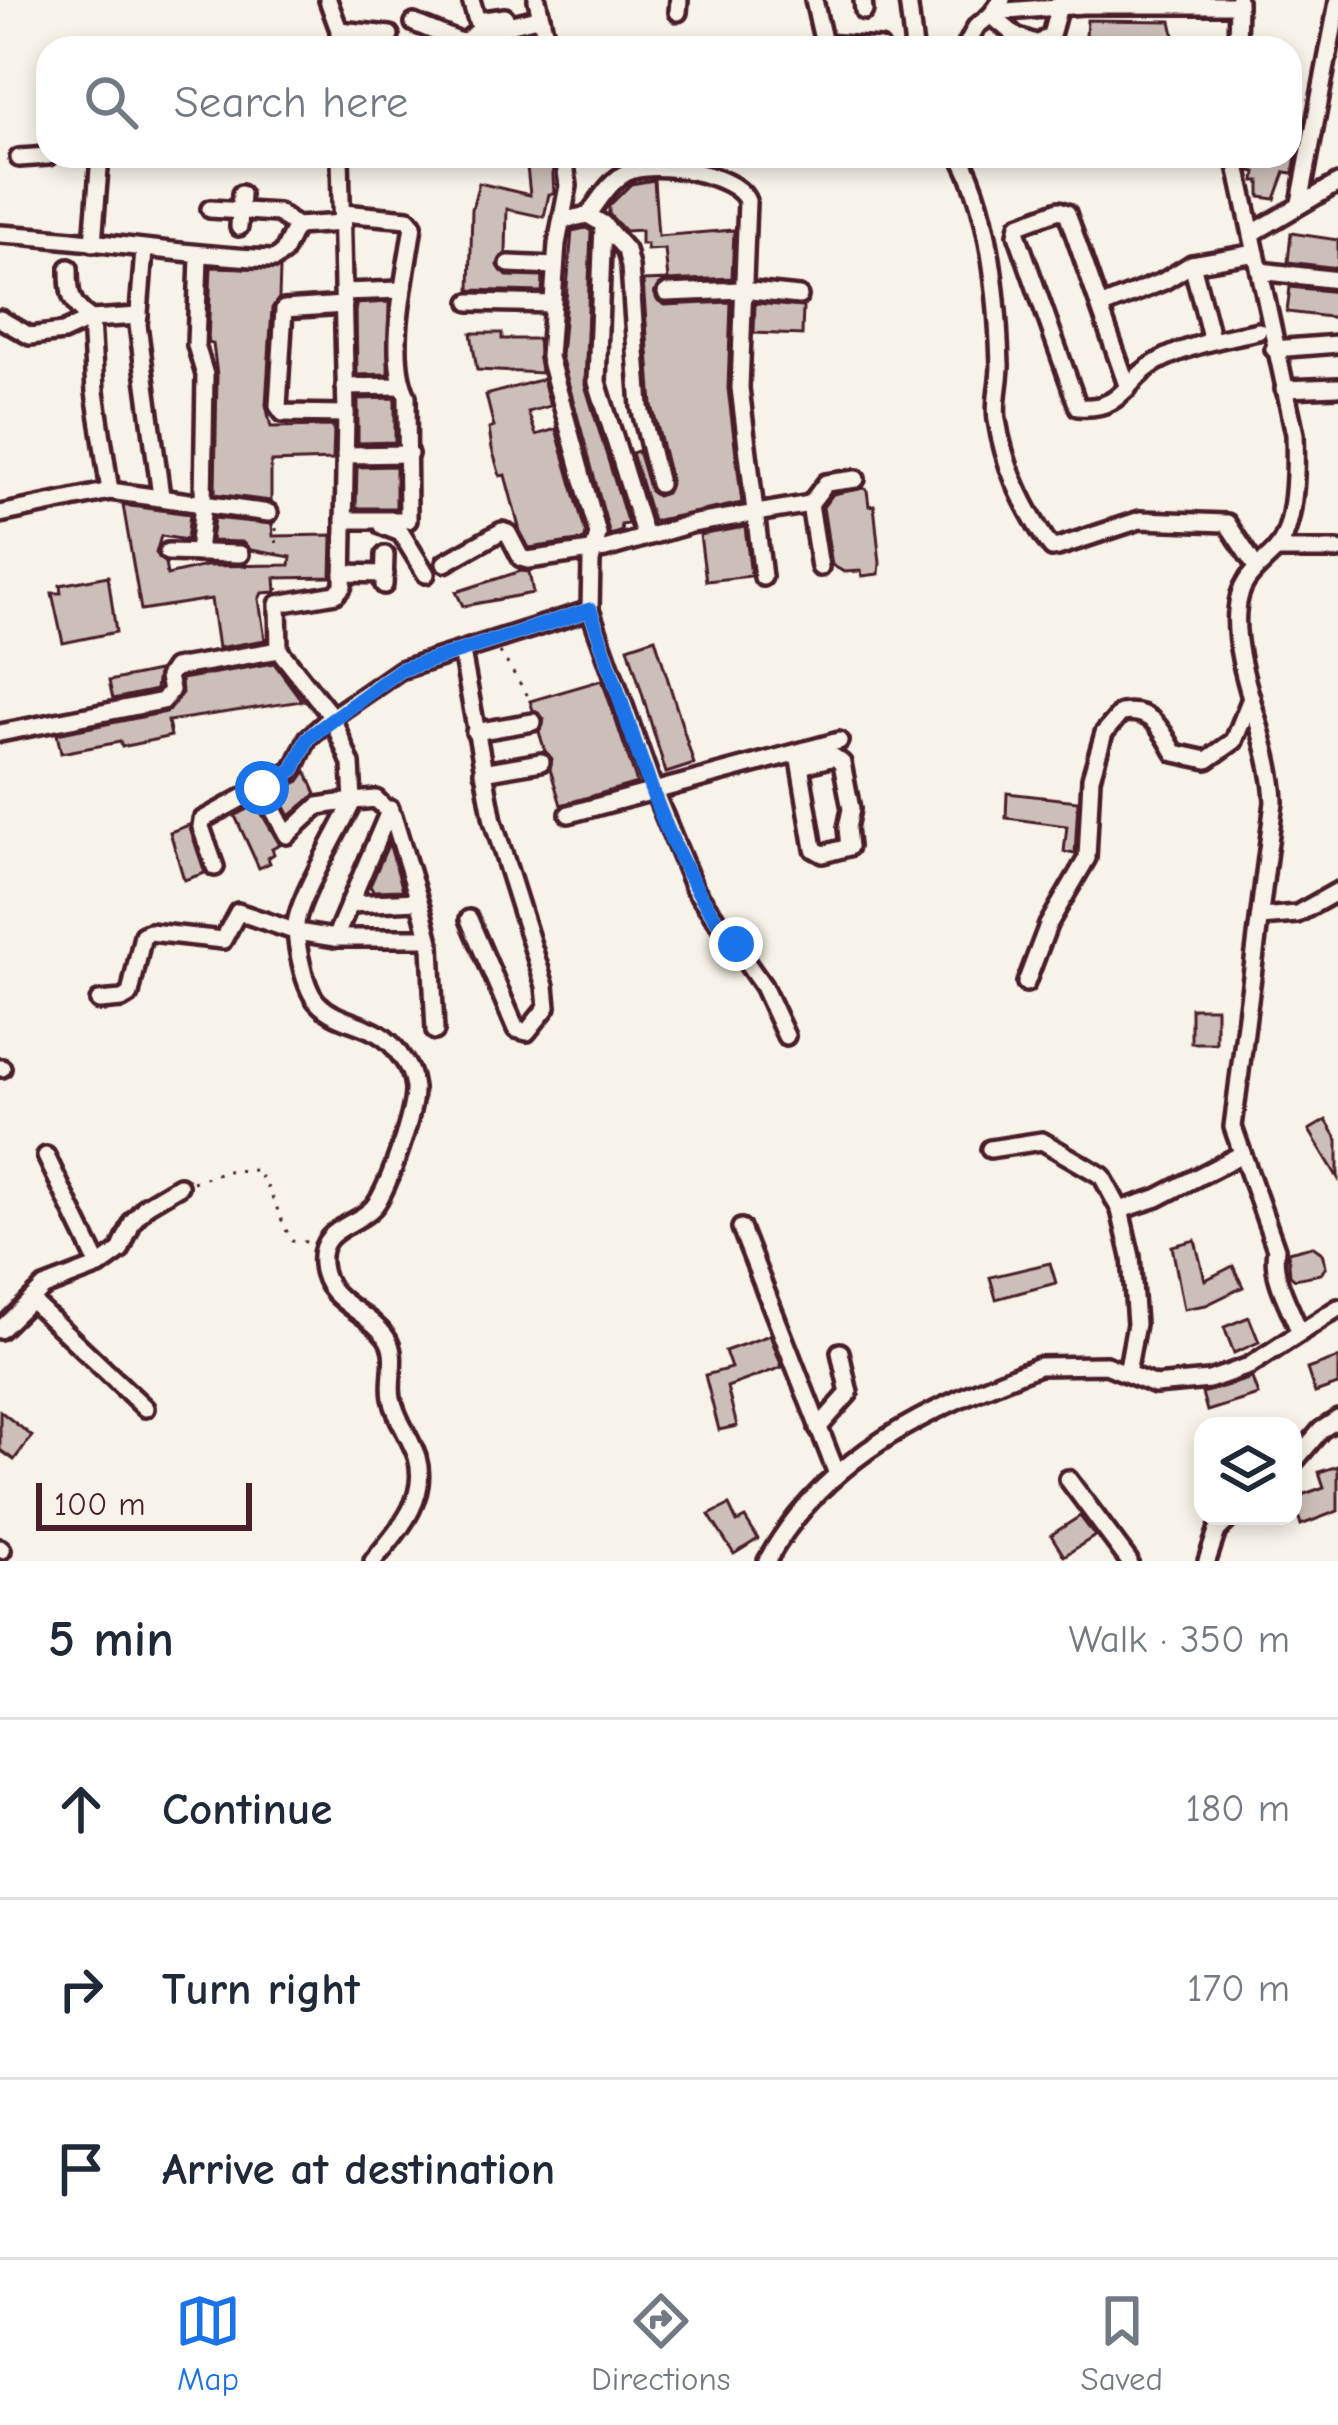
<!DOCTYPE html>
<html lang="en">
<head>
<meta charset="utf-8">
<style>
	:root { --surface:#fff; --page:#f6f6f7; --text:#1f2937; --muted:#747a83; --line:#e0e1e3; --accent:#1a73e8 }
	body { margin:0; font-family:"Comic Neue",sans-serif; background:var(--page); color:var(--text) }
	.controls { position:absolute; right:36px; bottom:36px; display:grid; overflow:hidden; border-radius:24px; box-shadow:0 6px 18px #0003 }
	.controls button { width:108px; height:108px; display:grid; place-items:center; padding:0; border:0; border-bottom:3px solid var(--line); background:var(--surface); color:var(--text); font:60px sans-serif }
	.scale { position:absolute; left:36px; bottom:30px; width:216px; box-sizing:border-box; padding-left:12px; border:6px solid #4a1f2b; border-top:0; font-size:33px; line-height:42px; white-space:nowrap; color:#4a1f2b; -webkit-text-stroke:9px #f7f3e8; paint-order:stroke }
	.stop { position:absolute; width:36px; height:36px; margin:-27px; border:9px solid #1a73e8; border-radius:50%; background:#fff }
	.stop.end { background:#1a73e8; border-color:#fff; box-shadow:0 3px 12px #0008 }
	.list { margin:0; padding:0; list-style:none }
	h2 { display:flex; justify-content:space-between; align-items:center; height:156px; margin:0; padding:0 48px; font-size:51px }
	h2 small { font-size:39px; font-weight:400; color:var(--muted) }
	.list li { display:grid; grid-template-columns:78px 1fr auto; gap:36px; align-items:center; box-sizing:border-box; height:180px; padding:0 48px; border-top:3px solid var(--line) }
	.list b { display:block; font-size:45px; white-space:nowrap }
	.list em { font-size:39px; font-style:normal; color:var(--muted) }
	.icon { flex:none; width:66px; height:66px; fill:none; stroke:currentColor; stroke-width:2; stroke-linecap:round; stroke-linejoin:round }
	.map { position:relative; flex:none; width:1338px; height:1561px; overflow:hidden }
	.search { position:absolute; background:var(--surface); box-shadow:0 6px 18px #0003; left:36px; right:36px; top:36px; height:132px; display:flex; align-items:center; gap:30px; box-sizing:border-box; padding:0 42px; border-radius:36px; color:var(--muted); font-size:45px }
	.sheet { height:696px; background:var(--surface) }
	nav { display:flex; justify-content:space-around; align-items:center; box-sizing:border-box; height:168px; border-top:3px solid var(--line); background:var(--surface); font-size:33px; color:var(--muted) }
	nav a { display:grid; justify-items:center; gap:6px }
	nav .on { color:var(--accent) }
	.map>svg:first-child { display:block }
</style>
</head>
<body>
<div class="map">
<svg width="1338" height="1561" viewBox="0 0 1338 1561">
	<rect width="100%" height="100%" fill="#f7f3e8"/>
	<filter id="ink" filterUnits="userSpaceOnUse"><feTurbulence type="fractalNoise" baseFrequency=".00833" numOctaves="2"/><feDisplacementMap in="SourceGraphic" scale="24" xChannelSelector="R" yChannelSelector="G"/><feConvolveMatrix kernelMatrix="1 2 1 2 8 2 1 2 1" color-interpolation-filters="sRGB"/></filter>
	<g filter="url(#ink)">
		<g fill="#ccbfb9" stroke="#4a1f2b" stroke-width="3">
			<path d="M 1087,20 L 1171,21 L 1177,48 L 1099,47 L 1086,36 Z"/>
			<path d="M 532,156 L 552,156 L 554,194 L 549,194 L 544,217 L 507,209 L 506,253 L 497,265 L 507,276 L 543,277 L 542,292 L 470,290 L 472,209 L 479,183 L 530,195 L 527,167 L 533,166 Z"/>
			<path d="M 1252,156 L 1296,156 L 1293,173 L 1285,172 L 1275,199 L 1260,197 L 1260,181 L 1255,181 L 1256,172 L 1251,171 Z"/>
			<path d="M 654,180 L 658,236 L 734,230 L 732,278 L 666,281 L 654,292 L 657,300 L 665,305 L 731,302 L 728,389 L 742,503 L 653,521 L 632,453 L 638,451 L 650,491 L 657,496 L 666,493 L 671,481 L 652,405 L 643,281 L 668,280 L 665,249 L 647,250 L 647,244 L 641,244 L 641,230 L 625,231 L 609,214 L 609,206 L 631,184 Z"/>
			<path d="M 586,228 L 591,231 L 585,385 L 628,524 L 621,525 L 622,531 L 610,535 L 561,356 L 572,231 Z"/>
			<path d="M 1291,233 L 1338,240 L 1338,268 L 1288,262 Z"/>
			<path d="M 211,267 L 280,269 L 279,298 L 272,308 L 266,405 L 271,427 L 334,426 L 333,460 L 271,462 L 271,501 L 215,494 L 217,375 L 213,344 L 208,343 Z"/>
			<path d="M 1290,287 L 1338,292 L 1338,318 L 1287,312 Z"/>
			<path d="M 389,302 L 388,374 L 357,375 L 356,304 Z"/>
			<path d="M 755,303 L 803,307 L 802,335 L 754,333 Z"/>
			<path d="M 471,333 L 502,333 L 502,339 L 538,339 L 541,373 L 477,370 Z"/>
			<path d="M 543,379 L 550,406 L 528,412 L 536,435 L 556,429 L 586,534 L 584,540 L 529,548 L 520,531 L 505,475 L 500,476 L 492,449 L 489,429 L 494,427 L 486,395 Z"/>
			<path d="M 395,398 L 395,442 L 358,443 L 358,399 Z"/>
			<path d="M 396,466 L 396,508 L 356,508 L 357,467 Z"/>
			<path d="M 863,488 L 867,490 L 869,506 L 874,505 L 880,563 L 879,574 L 862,576 L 861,571 L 844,572 L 832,565 L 823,507 L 833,494 Z"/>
			<path d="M 123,505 L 190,514 L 187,540 L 161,536 L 156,553 L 165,563 L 167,575 L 206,566 L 290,565 L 291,557 L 251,550 L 242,542 L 211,541 L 214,518 L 272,524 L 273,536 L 332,535 L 331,577 L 275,578 L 276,592 L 262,593 L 259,599 L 265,640 L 218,648 L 211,599 L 141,610 Z"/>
			<path d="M 745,527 L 751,576 L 706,581 L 700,535 Z"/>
			<path d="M 521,571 L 529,572 L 533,593 L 463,606 L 456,592 Z"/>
			<path d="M 108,576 L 116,632 L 63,643 L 52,593 L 61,593 L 60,585 Z"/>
			<path d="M 655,638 L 694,764 L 666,773 L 628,647 Z"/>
			<path d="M 274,663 L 302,701 L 168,721 L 171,736 L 122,747 L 120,742 L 61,753 L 57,734 L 167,712 L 182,693 L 181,679 Z"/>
			<path d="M 158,671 L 156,690 L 113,699 L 109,681 Z"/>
			<path d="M 602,680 L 637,783 L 561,805 L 550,769 L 552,759 L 545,751 L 539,732 L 544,719 L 533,710 L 530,701 Z"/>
			<path d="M 306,771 L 316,794 L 290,816 L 277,792 L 299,781 Z"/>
			<path d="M 1007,793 L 1078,801 L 1075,854 L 1064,852 L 1067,826 L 1006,818 Z"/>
			<path d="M 256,804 L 280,845 L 272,849 L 274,854 L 268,858 L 270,863 L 259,868 L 235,816 Z"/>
			<path d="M 189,825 L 205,873 L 184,880 L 170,832 Z"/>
			<path d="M 389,843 L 403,890 L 373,891 L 370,886 Z"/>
			<rect x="1191" y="1008" width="25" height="35"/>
			<path d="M 1326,1120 L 1338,1140 L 1338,1178 L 1309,1130 Z"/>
			<path d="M 1195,1240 L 1205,1280 L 1233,1266 L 1243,1287 L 1206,1305 L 1184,1309 L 1172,1246 Z"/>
			<path d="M 1312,1246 L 1322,1253 L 1326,1266 L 1321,1274 L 1295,1279 L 1290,1275 L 1288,1252 Z"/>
			<path d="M 1050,1263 L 1056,1283 L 996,1299 L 990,1277 Z"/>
			<path d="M 1249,1317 L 1259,1342 L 1234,1353 L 1224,1327 Z"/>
			<path d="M 770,1335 L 782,1367 L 727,1387 L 737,1426 L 719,1430 L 705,1375 L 731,1368 L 725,1351 Z"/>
			<path d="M 1338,1358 L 1338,1385 L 1315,1393 L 1307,1369 Z"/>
			<path d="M 1252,1378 L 1258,1395 L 1207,1411 L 1202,1393 Z"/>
			<path d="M 0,1411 L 32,1436 L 14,1460 L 0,1450 Z"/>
			<path d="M 1338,1466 L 1338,1511 L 1301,1525 L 1293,1498 L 1324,1487 L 1319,1472 Z"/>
			<path d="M 729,1505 L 737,1522 L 745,1518 L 758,1539 L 734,1554 L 709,1515 Z"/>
			<path d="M 1080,1516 L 1095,1536 L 1064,1556 L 1051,1535 Z"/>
		</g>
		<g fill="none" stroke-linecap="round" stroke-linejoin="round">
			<g stroke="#4a1f2b" stroke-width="24">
				<g id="minor">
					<path d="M 328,0 L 339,30 L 339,48"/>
					<path d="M 471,0 L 477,21 L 505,17"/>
					<path d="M 537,0 L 548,48"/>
					<path d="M 814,0 L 824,44 L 880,48"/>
					<path d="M 863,0 L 864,11"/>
					<path d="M 908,0 L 914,48"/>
					<path d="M 1002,0 L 991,15 L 1016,36 L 1038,44 L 1051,35 L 1059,6"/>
					<path d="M 678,12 L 679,0"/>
					<path d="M 414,23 L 463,43 L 476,33 L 541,17"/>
					<path d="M 339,30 L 390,35"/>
					<path d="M 965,48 L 976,27 L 991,15 L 1007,11 L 1083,5 L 1238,5"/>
					<path d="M 1237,48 L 1238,0"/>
					<path d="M 564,156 L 568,186 L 557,244 L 549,357 L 598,534 L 591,561 L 590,610 L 655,793 L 694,888 L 763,986 L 786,1036"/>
					<path d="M 960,156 C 991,211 998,302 1000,365 C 1000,383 994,402 997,420 C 1004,465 1021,501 1045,539 L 1052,548 L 1058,547 L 1140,520 L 1227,523 L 1256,567"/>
					<path d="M 1235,156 L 1295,434 C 1296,464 1297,528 1275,551 C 1255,571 1239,580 1237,611 C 1232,667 1272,741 1274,802 L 1233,1127 L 1276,1249 C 1271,1278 1290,1306 1300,1333"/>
					<path d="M 19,158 L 48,156"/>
					<path d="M 1300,203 L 1338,2"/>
					<path d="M 210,209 L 278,213 L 296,226"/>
					<path d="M 343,213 L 408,219 L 413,225 C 407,271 386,354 407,396 L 408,520 L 344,520"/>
					<path d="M 588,215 L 603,224 L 597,382 L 645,537"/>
					<path d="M 564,220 L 588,215 C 599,201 610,181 626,173 C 651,159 737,173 747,201 L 740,388 L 763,577"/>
					<path d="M 603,224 L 626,250 L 630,267 L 640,407 L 659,484"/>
					<path d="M 239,227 L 241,194"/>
					<path d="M 1253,233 L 1338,183"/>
					<path d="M 0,234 C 92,239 182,256 274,259 L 283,253 L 296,226 L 343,223"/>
					<path d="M 93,243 L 100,156"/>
					<path d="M 144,251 L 138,325 L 161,496"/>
					<path d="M 509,264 L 555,266"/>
					<path d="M 1192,264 L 1212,341"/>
					<path d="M 1260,271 L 1338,280"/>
					<path d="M 344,292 L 401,290"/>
					<path d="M 666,293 L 742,290 L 799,296"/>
					<path d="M 470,302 L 552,304"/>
					<path d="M 344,305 L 284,309 L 278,406 L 283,413 L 346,414"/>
					<path d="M 1100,307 L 1164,281 L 1192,264 L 1256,253"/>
					<path d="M 0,319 L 30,336 L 63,332 L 91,319 L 139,316"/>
					<path d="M 1274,349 L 1338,344"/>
					<path d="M 345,387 L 401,386"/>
					<path d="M 1128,388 L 1067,213 L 1059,210 L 1019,225 L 1017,234 L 1078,407 C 1124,411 1125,379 1157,362 C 1188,345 1224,338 1258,331"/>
					<path d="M 1284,389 L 1338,387"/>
					<path d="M 345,455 L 409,454"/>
					<path d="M 110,491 L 203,504 L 205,375 L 196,345 L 199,257"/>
					<path d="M 810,504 L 820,567"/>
					<path d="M 0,514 L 110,491 L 95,392 L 91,319 C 69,304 69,292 69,268"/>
					<path d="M 383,526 L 401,533 L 426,574"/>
					<path d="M 1277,550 L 1338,550"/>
					<path d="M 168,552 L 240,554"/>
					<path d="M 198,553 L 203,504 L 269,513"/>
					<path d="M 445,563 L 502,531 L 508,533 L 521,558 L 528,560 L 605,549 L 691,524 L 810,504 L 826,483 L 856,479"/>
					<path d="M 343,573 L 385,574"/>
					<path d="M 384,585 L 385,555"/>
					<path d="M 462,652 L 493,821 L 545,986 L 547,1007 L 527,1032 L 516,1029 L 469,919"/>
					<path d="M 475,732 L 533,722"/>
					<path d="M 0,733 L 163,701 L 171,690 L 168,677 L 174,668 L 279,650"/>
					<path d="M 798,753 L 814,849 L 823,854 L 849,847 L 847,828 L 851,809 L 842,763 L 834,757 L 801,766"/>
					<path d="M 483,772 L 541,762"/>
					<path d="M 262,789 L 287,835 L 318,806 L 353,801 C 341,827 297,901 296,925 C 296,945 304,989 318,1003 C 342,1028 378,1020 400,1055 C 407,1064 413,1076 414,1088 C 415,1112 391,1179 378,1201 C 363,1227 318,1224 322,1264 C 325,1302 366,1309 386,1337 C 399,1355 388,1378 392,1398 C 396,1420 410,1436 417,1457 C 429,1499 398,1531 373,1561"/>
					<path d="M 569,814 L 839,741"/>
					<path d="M 215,867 L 201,827 L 202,820 L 293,770 L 308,738 L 332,717 L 279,650 L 278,604 L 336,594 L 343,586 L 346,414 L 340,156"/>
					<path d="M 349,904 L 418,901"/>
					<path d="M 1260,917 L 1297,914 L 1338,891"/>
					<path d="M 335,938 L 390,809"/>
					<path d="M 1026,983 L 1048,925 L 1087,858 L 1091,778 L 1104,733 L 1121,713 C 1152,708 1161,729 1175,753 L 1207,760 L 1234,741 L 1251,698"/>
					<path d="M 99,1001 L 122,999 L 130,994 L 143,935 L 150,932 L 223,940 L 238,912 L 297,932 L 335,938 L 428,938"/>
					<path d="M 435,1031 L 431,946 L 423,914 L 393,816 L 376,799 L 353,801 L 351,764 L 332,717 L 400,670 L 590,610"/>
					<path d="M 0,1068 L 2,1068"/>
					<path d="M 990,1149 L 1042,1141 L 1102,1176 L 1120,1210 L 1131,1257 L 1136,1324 L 1127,1373"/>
					<path d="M 46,1156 L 99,1266"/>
					<path d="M 1120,1210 L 1157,1198 L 1242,1154"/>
					<path d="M 741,1228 L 837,1474"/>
					<path d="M 31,1300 L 145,1408"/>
					<path d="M 0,1330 L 44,1287 L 99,1266 L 120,1251 L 133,1221 L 147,1205 L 179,1186"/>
					<path d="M 818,1428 L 849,1393 L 840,1352"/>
					<path d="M 1293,1463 L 1321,1430 L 1338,1419"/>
					<path d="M 1068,1479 L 1129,1561"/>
					<path d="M 0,1548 L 2,1550"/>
					<path d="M 767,1561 C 826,1454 930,1408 1039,1366 L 1106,1365 L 1155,1385 L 1209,1380 L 1249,1366 L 1338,1308"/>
					<path d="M 1207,1561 L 1217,1531 L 1232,1516"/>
				</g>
			</g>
			<g stroke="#4a1f2b" stroke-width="3" stroke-dasharray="3 9" stroke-linecap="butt">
				<path d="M 276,528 L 278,590"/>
				<path d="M 500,652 L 528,696"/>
				<path d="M 193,1182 L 225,1171 L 256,1170 C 274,1192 278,1217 292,1241 L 310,1242"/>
			</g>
			<use href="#minor" stroke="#f7f3e8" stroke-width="15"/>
		</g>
	</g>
	<g fill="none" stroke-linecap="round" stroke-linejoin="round" filter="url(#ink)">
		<path stroke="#1a73e8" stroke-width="15" d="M 262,788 L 293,770 L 308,738 L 400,670 L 590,610 C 629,715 662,862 736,944"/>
	</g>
</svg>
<div class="controls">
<button><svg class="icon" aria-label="layers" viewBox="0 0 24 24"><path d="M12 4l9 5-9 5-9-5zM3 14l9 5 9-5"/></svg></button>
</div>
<div class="scale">100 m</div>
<div class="stop" style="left:262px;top:788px"></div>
<div class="stop end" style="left:736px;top:944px"></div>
<div class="search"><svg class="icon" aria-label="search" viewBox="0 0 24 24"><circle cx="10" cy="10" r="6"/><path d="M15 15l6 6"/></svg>Search here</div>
</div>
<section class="sheet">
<h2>5 min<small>Walk · 350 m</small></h2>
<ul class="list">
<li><svg class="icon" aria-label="ahead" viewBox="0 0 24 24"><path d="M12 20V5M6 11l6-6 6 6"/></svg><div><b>Continue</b></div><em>180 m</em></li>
<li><svg class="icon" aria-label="right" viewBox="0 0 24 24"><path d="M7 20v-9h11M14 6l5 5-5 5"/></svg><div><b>Turn right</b></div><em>170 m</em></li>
<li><svg class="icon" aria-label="arrive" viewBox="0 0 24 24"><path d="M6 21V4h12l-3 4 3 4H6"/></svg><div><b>Arrive at destination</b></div></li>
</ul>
</section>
<nav>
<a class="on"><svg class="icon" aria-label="map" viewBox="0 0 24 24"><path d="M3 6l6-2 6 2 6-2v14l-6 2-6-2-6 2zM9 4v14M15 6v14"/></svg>Map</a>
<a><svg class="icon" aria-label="directions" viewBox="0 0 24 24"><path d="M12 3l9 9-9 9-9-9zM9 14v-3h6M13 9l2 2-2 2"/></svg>Directions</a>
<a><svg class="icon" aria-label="saved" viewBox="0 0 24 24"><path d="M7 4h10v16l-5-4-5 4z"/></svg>Saved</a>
</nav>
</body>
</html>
